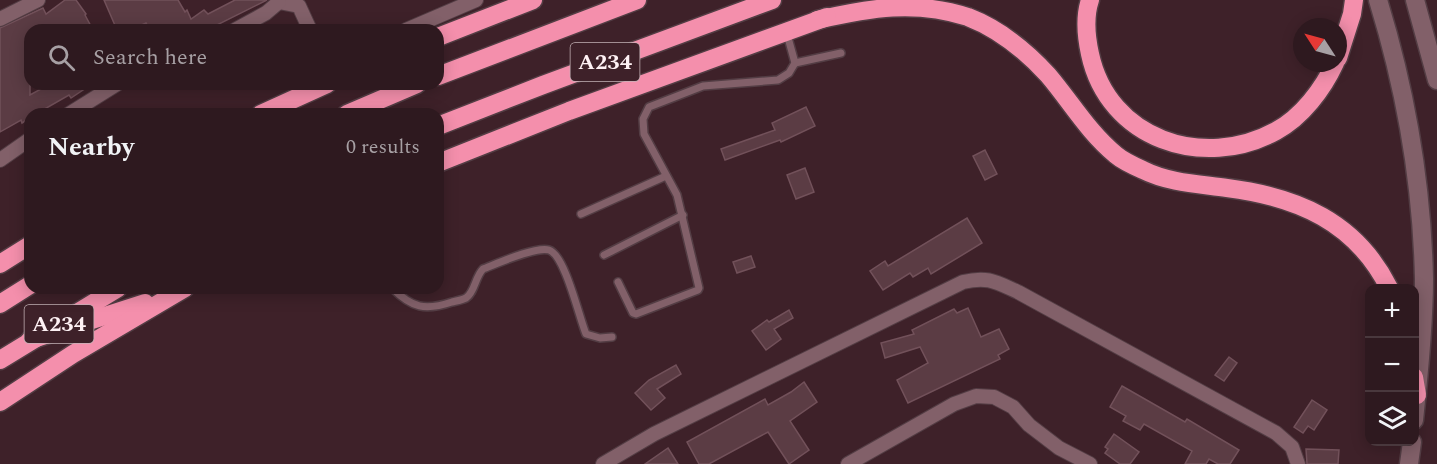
<!DOCTYPE html>
<html lang="en">
<head>
<meta charset="utf-8">
<style>
	:root { --surface:#2e191f; --page:#3a262c; --text:#f1f3f6; --muted:#a7a0a4; --line:#49383d }
	body { margin:0; font-family:Spectral,serif; background:var(--page); color:var(--text) }
	.controls { position:absolute; right:18px; bottom:18px; display:grid; overflow:hidden; border-radius:12px; box-shadow:0 3px 15px #0003 }
	.controls button { width:54px; height:54px; display:grid; place-items:center; padding:0; border:0; border-bottom:2px solid var(--line); background:var(--surface); color:var(--text); font:30px sans-serif }
	.compass { position:absolute; left:1293px; top:18px; width:54px; height:54px; border-radius:50%; background:var(--surface); box-shadow:0 3px 15px #0003; rotate:306deg }
	.list { margin:0; padding:0; list-style:none }
	h2 { display:flex; justify-content:space-between; align-items:center; height:78px; margin:0; padding:0 24px; font-size:26px }
	h2 small { font-size:20px; font-weight:400; color:var(--muted) }
	.icon { flex:none; width:33px; height:33px; fill:none; stroke:currentColor; stroke-width:2; stroke-linecap:round; stroke-linejoin:round }
	.map { position:relative; flex:none; width:1437px; height:464px; overflow:hidden }
	.search { position:absolute; background:var(--surface); box-shadow:0 3px 15px #0003; left:24px; top:24px; width:420px; height:66px; display:flex; align-items:center; gap:15px; box-sizing:border-box; padding:0 21px; border-radius:18px; color:var(--muted); font-size:22px }
	.panel { position:absolute; background:var(--surface); box-shadow:0 3px 15px #0003; left:24px; top:108px; width:420px; height:186px; border-radius:18px }
	.map>svg:first-child { display:block }
</style>
</head>
<body>
<div class="map">
<svg width="1437" height="464" viewBox="0 0 1437 464">
	<rect width="100%" height="100%" fill="#3e2129"/>
	<g fill="#5b3c44" stroke="#72515a" stroke-width="1.5">
		<path d="M 65,0 L 76,0 L 86,14 L 85,15 L 93,30 L 30,30 L 30,95 L 50,84 L 92,84 L 71,98 L 69,95 L 36,114 L 30,114 L 30,118 L 22,123 L 21,120 L 0,132 L 0,28 L 43,8 L 46,14 Z"/>
		<path d="M 104,0 L 178,0 L 185,12 L 187,10 L 191,19 L 204,10 L 208,14 L 235,0 L 267,0 L 207,30 L 150,30 L 146,23 L 130,30 L 117,30 Z"/>
		<path d="M 806,107 L 815,126 L 781,142 L 780,140 L 725,160 L 721,149 L 775,130 L 772,123 Z"/>
		<path d="M 985,150 L 997,174 L 985,180 L 973,156 Z"/>
		<path d="M 805,168 L 814,192 L 796,199 L 787,175 Z"/>
		<path d="M 967,218 L 982,243 L 931,274 L 928,268 L 913,277 L 910,273 L 883,290 L 870,271 L 885,261 L 888,266 Z"/>
		<path d="M 751,256 L 755,267 L 737,273 L 733,262 Z"/>
		<path d="M 968,308 L 981,337 L 999,329 L 1009,349 L 998,355 L 1000,359 L 908,403 L 897,380 L 928,363 L 920,347 L 885,358 L 881,343 L 914,334 L 912,330 L 954,309 L 957,313 Z"/>
		<path d="M 789,310 L 793,318 L 774,329 L 781,339 L 766,350 L 752,331 L 767,320 L 769,322 Z"/>
		<path d="M 1229,357 L 1237,363 L 1224,381 L 1215,375 Z"/>
		<path d="M 676,365 L 681,374 L 657,389 L 665,398 L 651,410 L 635,393 L 649,380 Z"/>
		<path d="M 804,382 L 817,402 L 790,421 L 809,450 L 789,464 L 768,432 L 709,464 L 699,464 L 687,442 L 765,399 L 768,405 L 791,392 Z"/>
		<path d="M 1122,386 L 1185,422 L 1187,419 L 1239,450 L 1230,464 L 1218,464 L 1209,459 L 1206,464 L 1185,464 L 1192,451 L 1144,424 L 1140,430 L 1123,421 L 1126,416 L 1110,407 Z"/>
		<path d="M 1312,400 L 1327,410 L 1314,430 L 1308,426 L 1303,433 L 1294,427 Z"/>
		<path d="M 1114,434 L 1139,452 L 1130,464 L 1120,464 L 1105,453 L 1108,449 L 1105,447 Z"/>
		<path d="M 668,448 L 678,464 L 645,464 Z"/>
		<path d="M 1306,449 L 1339,450 L 1338,464 L 1307,464 Z"/>
	</g>
	<g fill="none" stroke-linecap="round" stroke-linejoin="round">
		<g stroke="#533d44" stroke-width="10">
			<g id="lane">
				<path d="M 795,63 L 841,53"/>
				<path d="M 581,214 L 666,176"/>
				<path d="M 604,255 L 683,215"/>
				<path d="M 618,282 L 633,313 L 636,314 L 698,290 L 699,288 L 677,195 L 644,134 L 643,119 L 649,107 L 703,86 L 778,80 L 789,73 L 795,63 L 787,34"/>
				<path d="M 392,288 C 412,308 425,311 452,302 C 456,301 462,300 466,298 C 475,292 475,277 483,269 C 496,264 536,246 549,250 C 565,255 579,317 586,334 L 600,338 L 612,337"/>
			</g>
		</g>
		<g stroke="#533d44" stroke-width="16">
			<g id="street">
				<path d="M 279,2 L 299,6 L 310,30"/>
				<path d="M 0,19 L 38,0"/>
				<path d="M 235,30 L 266,13 L 279,2"/>
				<path d="M 406,30 L 476,0"/>
				<path d="M 69,114 L 117,84"/>
				<path d="M 0,160 L 30,139"/>
				<path d="M 603,464 L 654,434 L 963,282 C 988,276 996,282 1018,292 L 1276,433 L 1292,447 L 1298,464"/>
				<path d="M 848,464 L 954,404 L 976,396 L 994,397 L 1013,407 L 1029,425 L 1059,448 L 1090,464"/>
			</g>
		</g>
		<g stroke="#533d44" stroke-width="21">
			<g id="secondary">
				<path d="M 1378,0 C 1406,91 1422,184 1424,279 C 1424,326 1419,374 1414,420"/>
				<path d="M 1415,0 L 1437,80"/>
				<path d="M 1409,464 L 1412,442"/>
			</g>
		</g>
		<g stroke="#533d44" stroke-width="21">
			<g id="highway">
				<path d="M 1090,0 C 1084,18 1086,36 1090,54 C 1108,139 1203,171 1276,131 C 1302,117 1323,89 1335,63"/>
				<path d="M 817,20 C 870,8 915,0 968,17 C 999,29 1026,51 1048,75 C 1071,102 1088,132 1116,155 C 1123,161 1134,166 1143,170 C 1169,183 1199,184 1227,188 C 1298,197 1356,222 1389,288"/>
				<path d="M 438,37 L 533,0"/>
				<path d="M 1338,58 L 1352,14 L 1354,0"/>
				<path d="M 438,76 L 637,0"/>
				<path d="M 261,114 L 327,84"/>
				<path d="M 347,114 L 417,84"/>
				<path d="M 438,126 L 543,85 L 772,0"/>
				<path d="M 438,163 L 569,111 L 827,17"/>
				<path d="M 0,264 L 30,245"/>
				<path d="M 0,304 L 30,285"/>
				<path d="M 30,340 L 145,303"/>
				<path d="M 0,360 L 118,288"/>
				<path d="M 1414,377 L 1417,395"/>
				<path d="M 0,402 L 73,354 L 185,288"/>
			</g>
		</g>
		<use href="#lane" stroke="#826069" stroke-width="7"/>
		<use href="#street" stroke="#826069" stroke-width="14"/>
		<use href="#secondary" stroke="#826069" stroke-width="18"/>
		<use href="#highway" stroke="#f48fac" stroke-width="18"/>
	</g>
	<g text-anchor="middle" dominant-baseline="central" stroke-width="5" stroke-linejoin="round" paint-order="stroke">
		<g fill="#3e2129" stroke="#c4b3b7" stroke-width="1.5">
			<rect x="570.5" y="43" width="69" height="38" rx="4.5"/>
			<rect x="24.5" y="305" width="69" height="38" rx="4.5"/>
		</g>
		<g font-size="22" font-weight="bold" fill="#fef1f4">
			<text x="605" y="62">A234</text>
			<text x="59" y="324">A234</text>
		</g>
	</g>
</svg>
<div class="controls">
<button>+</button>
<button>−</button>
<button><svg class="icon" aria-label="layers" viewBox="0 0 24 24"><path d="M12 4l9 5-9 5-9-5zM3 14l9 5 9-5"/></svg></button>
</div>
<svg class="compass" viewBox="-18 -18 36 36"><path d="M0-13l5 13h-10z" fill="#e53935"/><path d="M0 13l5-13h-10z" fill="#a7a0a4"/></svg>
<div class="search"><svg class="icon" aria-label="search" viewBox="0 0 24 24"><circle cx="10" cy="10" r="6"/><path d="M15 15l6 6"/></svg>Search here</div>
<section class="panel">
<h2>Nearby<small>0 results</small></h2>
<ul class="list">
</ul>
</section>
</div>
</body>
</html>
